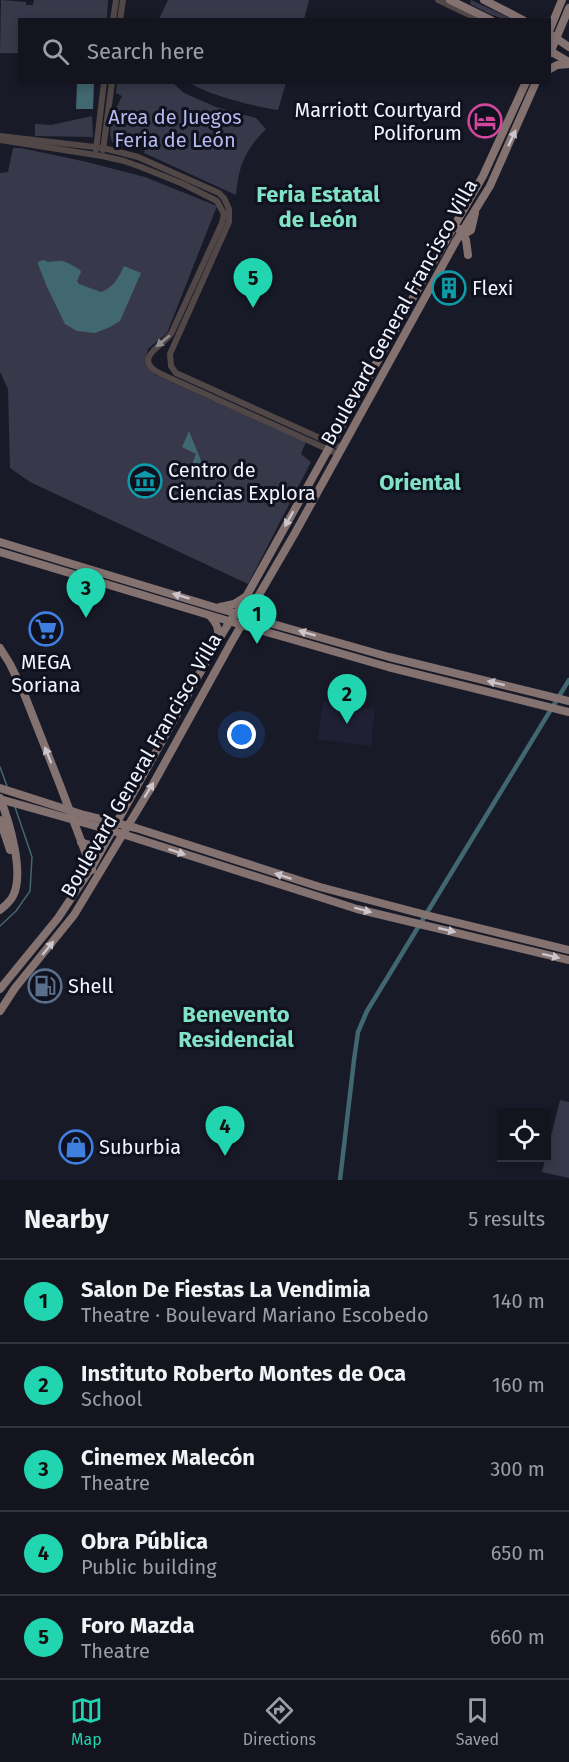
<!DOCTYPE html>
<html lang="en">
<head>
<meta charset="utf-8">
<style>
	:root { --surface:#13141e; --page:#1c1d27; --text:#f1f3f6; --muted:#9d9ea4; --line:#32333c; --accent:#21d5b0 }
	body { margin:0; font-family:"Fira Sans",sans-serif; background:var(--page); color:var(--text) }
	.controls { position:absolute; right:18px; bottom:18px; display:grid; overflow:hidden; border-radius:0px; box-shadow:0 3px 9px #0003 }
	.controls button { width:54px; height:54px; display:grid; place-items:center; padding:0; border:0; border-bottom:2px solid var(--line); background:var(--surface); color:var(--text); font:30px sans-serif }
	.you { position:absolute; left:242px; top:735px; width:21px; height:21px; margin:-15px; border:4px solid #fff; border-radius:50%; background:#1a73e8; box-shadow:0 0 0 9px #1a73e833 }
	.badge { display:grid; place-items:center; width:39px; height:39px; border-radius:50%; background:var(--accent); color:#111; font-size:20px; font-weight:700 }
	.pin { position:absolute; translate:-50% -50px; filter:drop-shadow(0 2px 3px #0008) }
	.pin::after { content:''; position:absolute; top:32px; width:21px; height:18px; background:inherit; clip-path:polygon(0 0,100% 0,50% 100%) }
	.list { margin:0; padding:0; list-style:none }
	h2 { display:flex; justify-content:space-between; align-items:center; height:78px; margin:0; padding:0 24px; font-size:26px }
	h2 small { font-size:20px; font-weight:400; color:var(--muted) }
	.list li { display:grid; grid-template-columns:39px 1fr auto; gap:18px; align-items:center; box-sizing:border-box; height:84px; padding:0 24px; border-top:2px solid var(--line) }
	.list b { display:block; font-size:22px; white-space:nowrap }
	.list p { margin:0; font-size:20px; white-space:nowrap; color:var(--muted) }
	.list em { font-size:20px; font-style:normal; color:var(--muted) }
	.icon { flex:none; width:33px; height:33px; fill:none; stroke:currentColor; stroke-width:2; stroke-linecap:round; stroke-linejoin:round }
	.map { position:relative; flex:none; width:569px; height:1180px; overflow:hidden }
	.search { position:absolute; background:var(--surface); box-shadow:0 3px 9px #0003; left:18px; right:18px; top:18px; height:66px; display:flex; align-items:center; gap:15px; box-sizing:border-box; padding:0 21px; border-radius:0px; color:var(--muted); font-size:22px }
	.sheet { height:498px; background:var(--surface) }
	nav { display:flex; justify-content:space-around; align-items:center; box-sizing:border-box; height:84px; border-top:2px solid var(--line); background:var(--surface); font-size:16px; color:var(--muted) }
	nav a { display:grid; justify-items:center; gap:3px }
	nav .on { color:var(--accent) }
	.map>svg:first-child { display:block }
</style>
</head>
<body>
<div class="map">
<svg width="569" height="1180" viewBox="0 0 569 1180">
	<rect width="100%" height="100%" fill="#191a28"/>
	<path fill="#1f2034" d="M 323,702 L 375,709 L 371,746 L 318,739 Z"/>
	<g fill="#373849">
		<path d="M 1,0 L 26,2 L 26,5 L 33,5 L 34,0 L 108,0 L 107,17 L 106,20 L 20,20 L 19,53 L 0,53 Z"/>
		<path d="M 168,0 L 309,0 L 304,19 L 159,19 Z"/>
		<path d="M 471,0 L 512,19 C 497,20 483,10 470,4 Z"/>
		<path d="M 117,83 L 173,83 L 184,93 L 216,107 L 256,118 L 266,129 C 245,150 239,165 236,195 L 144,153 L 145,150 L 127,145 L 125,147 L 113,143 C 105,131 116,108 122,96 L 116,93 Z"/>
		<path d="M 190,83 L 286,83 L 278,110 C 256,107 208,95 190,83 Z"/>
		<path d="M 92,116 L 93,137 L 35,136 L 35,124 L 51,125 Z"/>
		<path d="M 13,148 L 21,148 L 87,162 L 145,177 L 217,206 L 167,333 L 148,349 L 145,361 L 155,375 L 306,442 L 301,454 L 311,462 L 248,584 L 30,482 L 10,468 L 8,389 L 0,372 L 0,173 L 8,172 Z"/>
		<path d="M 560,1100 L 569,1102 L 569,1178 L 542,1172 Z"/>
	</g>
	<g fill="#416770">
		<path d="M 77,83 L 94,83 L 93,109 L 76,109 Z"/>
		<path d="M 43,260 C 52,264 54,260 62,261 C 68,262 75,267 80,270 L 81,272 L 77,281 L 79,284 L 101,292 C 113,288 119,277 124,266 L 141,273 L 120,321 L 110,327 L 95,333 L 77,331 L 65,324 L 47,287 L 38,264 L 38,262 Z"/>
		<path d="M 189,431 L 204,468 L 192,464 L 196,454 L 182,447 Z"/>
	</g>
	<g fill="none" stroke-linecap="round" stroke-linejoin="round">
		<g stroke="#416770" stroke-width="1.5">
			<path d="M 0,767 L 7,786"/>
			<path d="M 0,926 L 16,911 L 30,891 L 32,857 L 15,807"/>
		</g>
		<path stroke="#416770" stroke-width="4.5" d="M 340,1180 L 354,1060 L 358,1032 L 367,1011 L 569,680"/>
		<g stroke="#504746" stroke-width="6">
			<path d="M 438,0 L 480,20"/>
			<path d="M 113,20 L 116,0"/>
			<path d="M 120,20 L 123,0"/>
			<path d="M 0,136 L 103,148 L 138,157 L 219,193 L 224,198 L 229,209 L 229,222 L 170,354 L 171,366 L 176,373 L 342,448"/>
			<path d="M 0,140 L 102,156 L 124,161 L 141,167 L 183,184 L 217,201 L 224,214 L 222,223 L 172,332 C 166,345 129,358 161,374 L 338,454"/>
			<path d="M 96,150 L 104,82"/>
			<path d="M 103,150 L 112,82"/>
		</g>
		<g stroke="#847270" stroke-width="8">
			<path d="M 450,0 L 491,20"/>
			<path d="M 484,0 L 523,20"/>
			<path d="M 550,29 L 562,0"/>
			<path d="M 550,34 L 569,47"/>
			<path d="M 550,51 L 569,62"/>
			<path d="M 550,53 L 569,8"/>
			<path d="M 550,69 L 557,65 L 569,64"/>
			<path d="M 459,229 L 466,240 L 468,255"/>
			<path d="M 462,232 L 466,233 L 471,230 L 475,213"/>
			<path d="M 0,542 L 217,608 L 389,657 L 569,701"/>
			<path d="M 0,552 L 242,625 L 388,667 L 569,712"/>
			<path d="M 220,607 L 234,604 L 245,597"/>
			<path d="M 210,616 C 217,623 220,630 217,640"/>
			<path d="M 0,648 L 10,664 L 23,691 L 60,785 L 92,870"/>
			<path d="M 0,788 L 84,815 L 136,828 L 320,887 L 430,916 L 569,950"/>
			<path d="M 0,799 L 113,831 L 357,909 L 569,960"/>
			<path d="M 0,820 L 10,850"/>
			<path d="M 81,842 C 91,847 99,845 108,838"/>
			<path d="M 0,910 C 5,906 10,902 13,896 C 25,873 9,821 0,798"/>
			<path d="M 0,989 L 58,918 L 92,867 L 216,644 L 230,621 L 237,613 L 411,301 L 483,176 L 526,82"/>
			<path d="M 0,1011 L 15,988 L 74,915 L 152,786 L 231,643 L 295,533 L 456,241 L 490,186 L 536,82"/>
		</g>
	</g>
	<defs><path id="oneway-solid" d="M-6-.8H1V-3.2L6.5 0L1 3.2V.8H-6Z" transform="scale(1.5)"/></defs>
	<g fill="#ccc6cc">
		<use href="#oneway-solid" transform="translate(512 138) rotate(-65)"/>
		<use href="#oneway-solid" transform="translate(289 519) rotate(119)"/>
		<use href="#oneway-solid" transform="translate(181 596) rotate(-163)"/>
		<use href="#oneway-solid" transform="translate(307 633) rotate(-164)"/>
		<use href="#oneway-solid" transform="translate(496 683) rotate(-166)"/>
		<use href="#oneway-solid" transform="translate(48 755) rotate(-112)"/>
		<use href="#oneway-solid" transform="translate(149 790) rotate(-59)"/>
		<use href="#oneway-solid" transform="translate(177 852) rotate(18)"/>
		<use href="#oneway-solid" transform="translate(283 876) rotate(-162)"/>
		<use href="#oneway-solid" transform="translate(363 910) rotate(15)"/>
		<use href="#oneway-solid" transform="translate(447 930) rotate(13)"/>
		<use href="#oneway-solid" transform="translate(48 948) rotate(-51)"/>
		<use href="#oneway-solid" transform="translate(551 956) rotate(14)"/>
	</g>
	<use fill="#918c90" href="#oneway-solid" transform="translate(163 341) rotate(141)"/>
	<defs>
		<g id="hotel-ring" transform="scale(1.725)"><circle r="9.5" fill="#10111e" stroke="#d1479c" stroke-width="1.5"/><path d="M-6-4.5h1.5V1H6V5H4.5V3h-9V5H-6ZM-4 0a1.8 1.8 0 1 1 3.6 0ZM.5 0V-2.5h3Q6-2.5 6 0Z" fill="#d1479c"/></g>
		<g id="building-ring" transform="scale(1.725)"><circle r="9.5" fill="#10111e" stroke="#0f9aa8" stroke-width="1.5"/><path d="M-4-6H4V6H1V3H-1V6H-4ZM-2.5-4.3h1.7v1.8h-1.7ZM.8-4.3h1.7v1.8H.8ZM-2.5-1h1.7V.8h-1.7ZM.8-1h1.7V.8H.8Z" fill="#0f9aa8"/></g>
		<g id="museum-ring" transform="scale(1.725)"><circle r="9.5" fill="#10111e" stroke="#0f9aa8" stroke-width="1.5"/><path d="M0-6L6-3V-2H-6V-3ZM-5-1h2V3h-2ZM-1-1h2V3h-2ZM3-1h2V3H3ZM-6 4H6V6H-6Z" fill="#0f9aa8"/></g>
		<g id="supermarket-ring" transform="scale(1.725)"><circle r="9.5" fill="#10111e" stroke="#3f7fe0" stroke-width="1.5"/><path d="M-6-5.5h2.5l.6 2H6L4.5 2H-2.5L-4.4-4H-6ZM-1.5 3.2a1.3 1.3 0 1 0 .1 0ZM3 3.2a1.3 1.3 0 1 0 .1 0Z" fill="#3f7fe0"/></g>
		<g id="fuel-ring" transform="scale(1.725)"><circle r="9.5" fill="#10111e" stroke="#5c6f8a" stroke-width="1.5"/><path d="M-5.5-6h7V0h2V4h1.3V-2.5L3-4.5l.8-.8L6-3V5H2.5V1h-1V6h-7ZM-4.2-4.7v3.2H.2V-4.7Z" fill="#5c6f8a"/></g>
		<g id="shop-ring" transform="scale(1.725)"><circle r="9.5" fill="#10111e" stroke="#3f7fe0" stroke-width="1.5"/><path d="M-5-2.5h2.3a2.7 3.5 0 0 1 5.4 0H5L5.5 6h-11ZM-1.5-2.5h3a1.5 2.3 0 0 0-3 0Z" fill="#3f7fe0"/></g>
	</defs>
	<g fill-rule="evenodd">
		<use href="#hotel-ring" x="485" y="121"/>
		<use href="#building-ring" x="449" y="288"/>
		<use href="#museum-ring" x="145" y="481"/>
		<use href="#supermarket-ring" x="46" y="629"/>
		<use href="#fuel-ring" x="45" y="986"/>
		<use href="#shop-ring" x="76" y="1147"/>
	</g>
	<g text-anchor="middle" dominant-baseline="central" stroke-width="6" stroke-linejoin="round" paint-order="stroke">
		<g font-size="20" fill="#f2f4fe" stroke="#10111e" text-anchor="start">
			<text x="462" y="110" text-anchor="end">Marriott Courtyard<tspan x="462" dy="23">Poliforum</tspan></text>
			<text x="472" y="288">Flexi</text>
			<text x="168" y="470">Centro de<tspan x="168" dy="23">Ciencias Explora</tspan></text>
			<text x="46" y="662" text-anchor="middle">MEGA<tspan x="46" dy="23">Soriana</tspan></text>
			<text x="68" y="986">Shell</text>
			<text x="99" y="1147">Suburbia</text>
		</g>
		<g font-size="20" fill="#b5baef" stroke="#10111e">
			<text x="175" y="117">Area de Juegos<tspan x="175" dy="23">Feria de León</tspan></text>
		</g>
		<g font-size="20" fill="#f2f4fe" stroke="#10111e">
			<text transform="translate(399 312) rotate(-61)">Boulevard General Francisco Villa</text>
			<text transform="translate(141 765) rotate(-60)">Boulevard General Francisco Villa</text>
		</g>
		<g font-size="22" font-weight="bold" fill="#81e2c6" stroke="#10111e">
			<text x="318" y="194">Feria Estatal<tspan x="318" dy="25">de León</tspan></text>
			<text x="420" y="482">Oriental</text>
			<text x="236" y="1014">Benevento<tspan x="236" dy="25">Residencial</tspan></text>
		</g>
	</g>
</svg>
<div class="controls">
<button><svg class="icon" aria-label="locate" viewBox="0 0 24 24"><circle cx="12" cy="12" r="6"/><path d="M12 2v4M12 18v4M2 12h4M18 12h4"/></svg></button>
</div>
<div class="you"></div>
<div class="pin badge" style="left:257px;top:644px">1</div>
<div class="pin badge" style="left:347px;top:724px">2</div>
<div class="pin badge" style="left:86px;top:618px">3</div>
<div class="pin badge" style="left:225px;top:1156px">4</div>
<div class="pin badge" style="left:253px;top:308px">5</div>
<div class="search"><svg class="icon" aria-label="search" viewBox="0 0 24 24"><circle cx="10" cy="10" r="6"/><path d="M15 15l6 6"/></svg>Search here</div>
</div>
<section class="sheet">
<h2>Nearby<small>5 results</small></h2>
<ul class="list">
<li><span class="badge">1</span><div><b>Salon De Fiestas La Vendimia</b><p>Theatre · Boulevard Mariano Escobedo</p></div><em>140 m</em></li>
<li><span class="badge">2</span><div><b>Instituto Roberto Montes de Oca</b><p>School</p></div><em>160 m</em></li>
<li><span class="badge">3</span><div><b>Cinemex Malecón</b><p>Theatre</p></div><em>300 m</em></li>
<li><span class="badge">4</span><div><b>Obra Pública</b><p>Public building</p></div><em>650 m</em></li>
<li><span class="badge">5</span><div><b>Foro Mazda</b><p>Theatre</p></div><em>660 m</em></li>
</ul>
</section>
<nav>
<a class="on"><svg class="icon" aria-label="map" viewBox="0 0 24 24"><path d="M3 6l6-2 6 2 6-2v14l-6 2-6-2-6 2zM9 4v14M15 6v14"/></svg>Map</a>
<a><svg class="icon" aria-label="directions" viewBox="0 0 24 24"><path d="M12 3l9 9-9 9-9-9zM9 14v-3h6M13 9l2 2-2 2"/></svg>Directions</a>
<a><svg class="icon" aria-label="saved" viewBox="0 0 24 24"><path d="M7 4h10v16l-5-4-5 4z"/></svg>Saved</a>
</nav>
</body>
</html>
